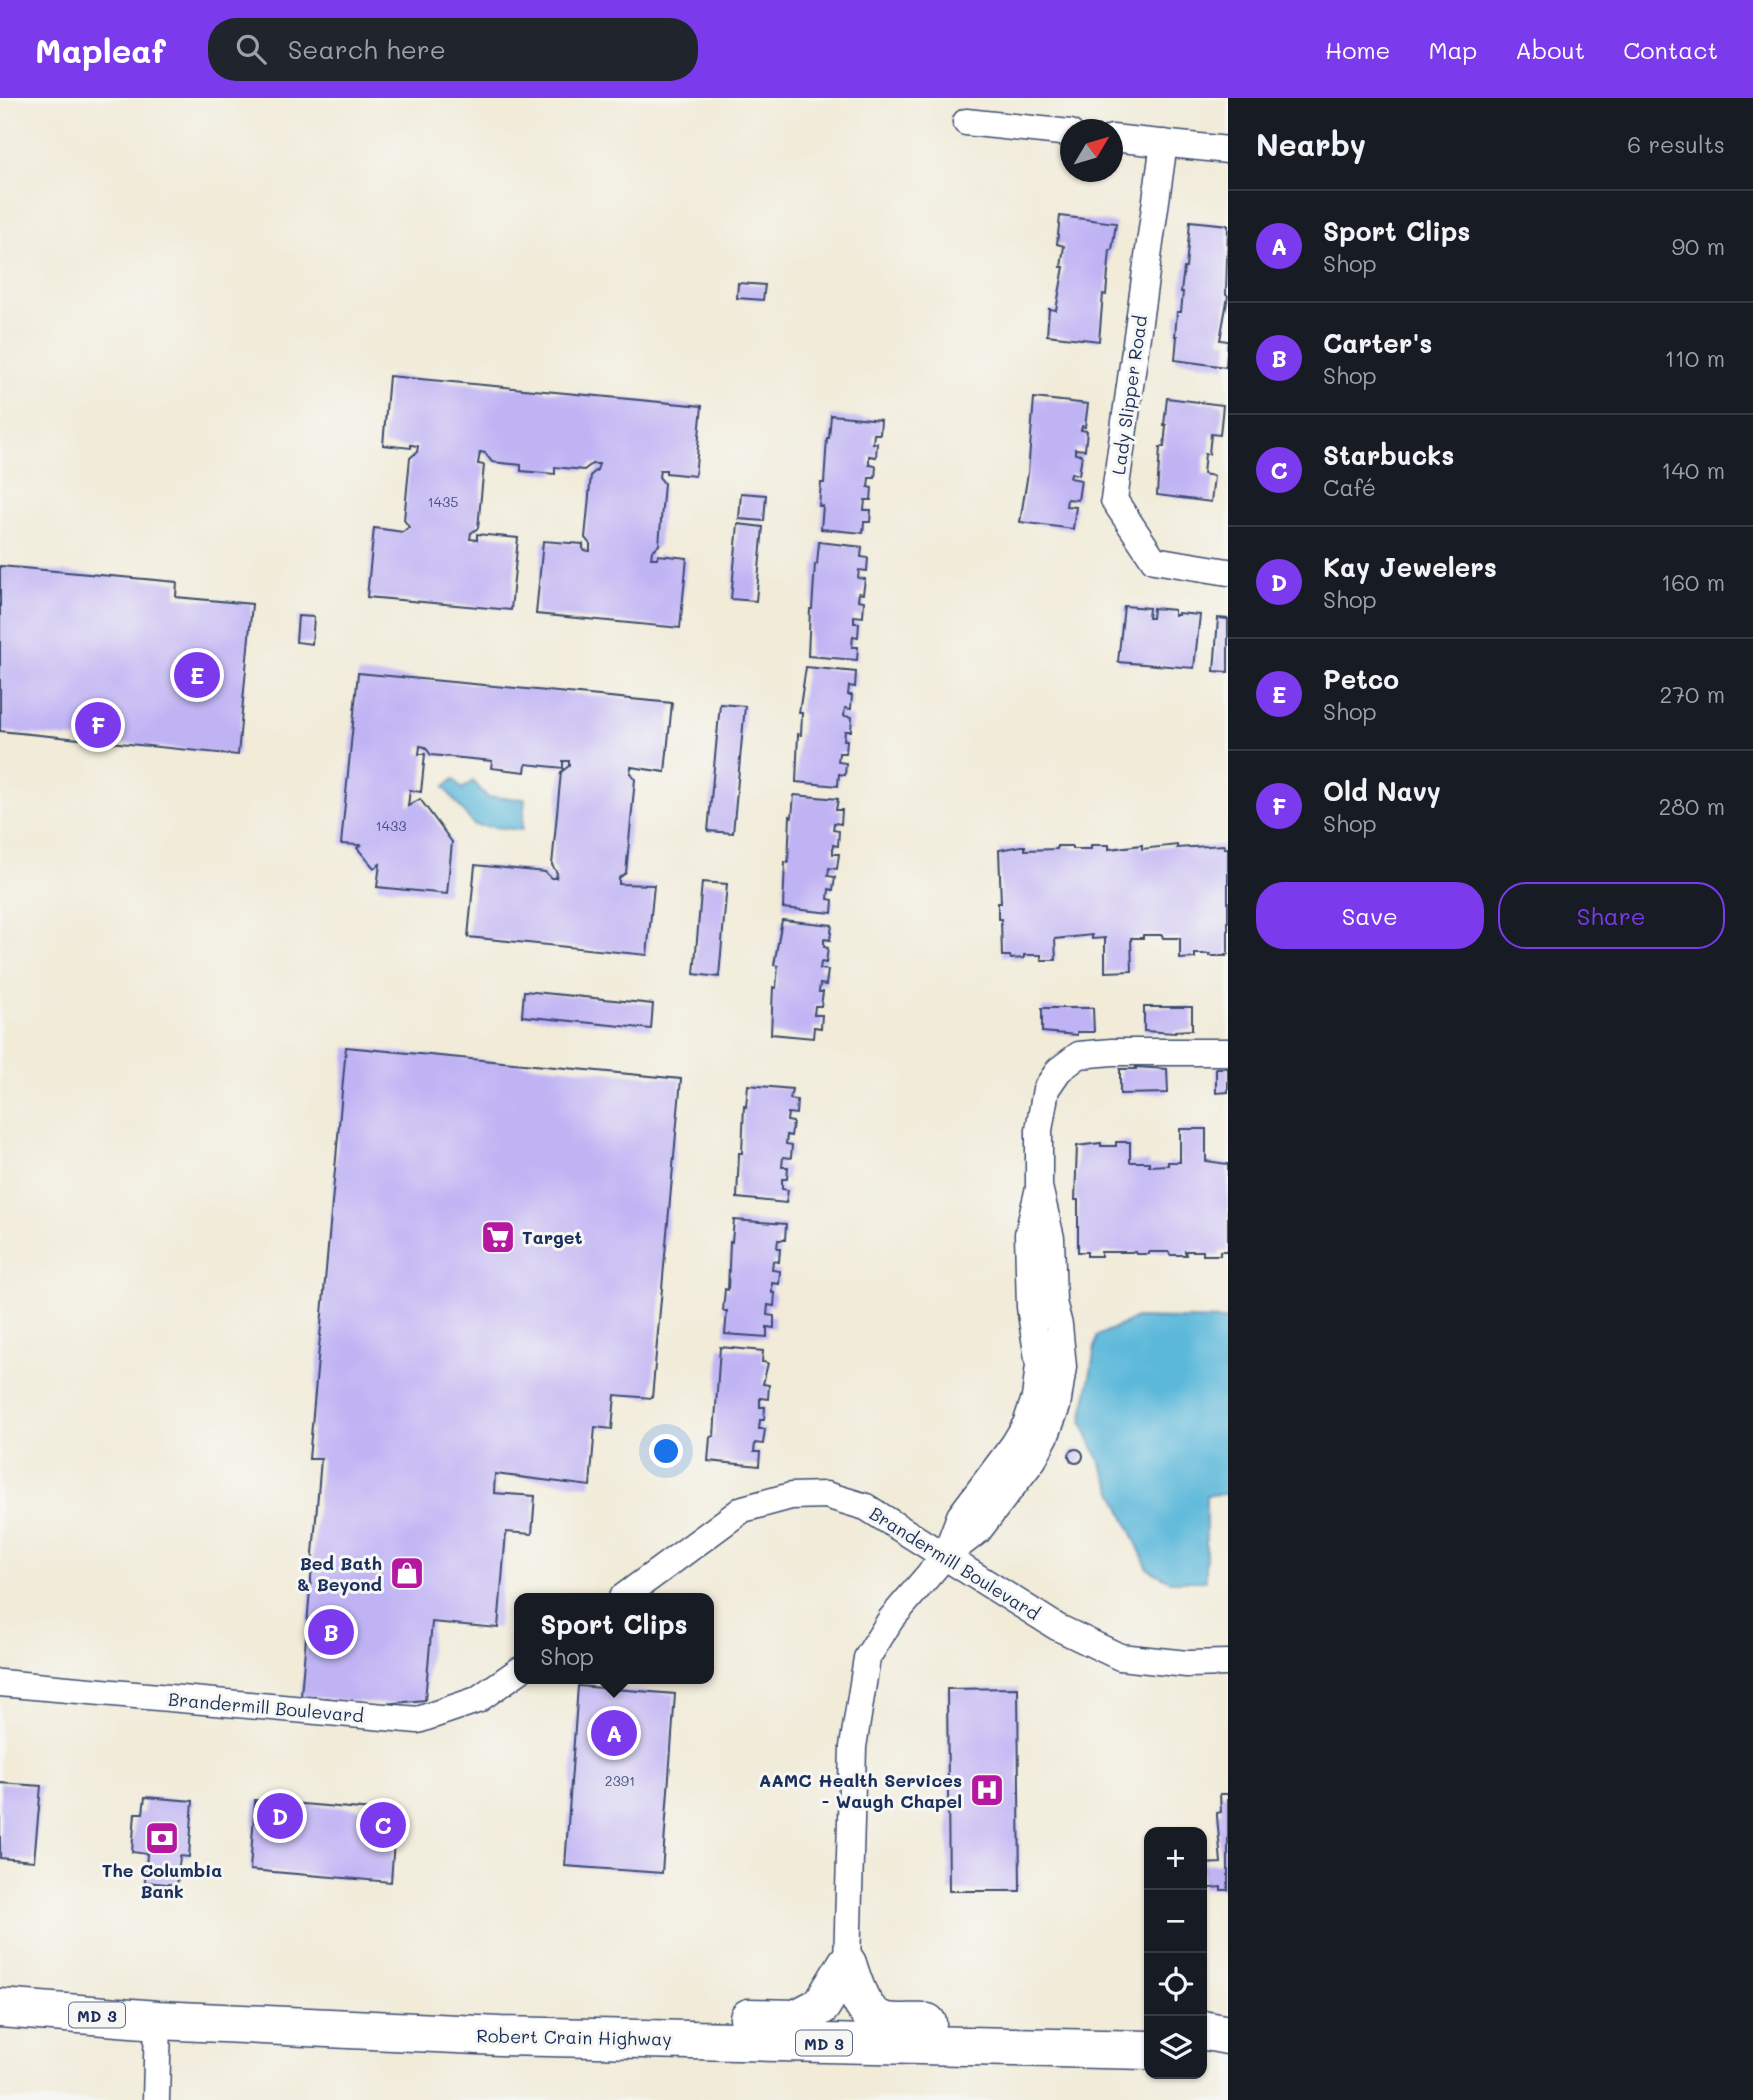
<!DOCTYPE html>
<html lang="en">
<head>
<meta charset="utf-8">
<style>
	:root { --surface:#171b24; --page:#20242c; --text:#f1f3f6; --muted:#9ea1a6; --line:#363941; --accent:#7c3aed }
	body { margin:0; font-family:Mali,sans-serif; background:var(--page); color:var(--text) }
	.controls { position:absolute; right:21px; bottom:21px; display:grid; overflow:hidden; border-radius:14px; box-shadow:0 2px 5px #0004 }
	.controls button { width:63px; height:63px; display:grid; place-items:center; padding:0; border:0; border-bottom:2px solid var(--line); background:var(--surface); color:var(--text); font:35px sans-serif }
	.compass { position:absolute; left:1060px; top:21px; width:63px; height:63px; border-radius:50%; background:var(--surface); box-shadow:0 2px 5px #0004; rotate:52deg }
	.you { position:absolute; left:667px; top:1354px; width:24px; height:24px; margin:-18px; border:5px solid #fff; border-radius:50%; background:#1a73e8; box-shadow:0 0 0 10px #1a73e833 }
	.badge { display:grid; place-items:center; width:46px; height:46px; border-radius:50%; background:var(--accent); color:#fff; font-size:23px; font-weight:700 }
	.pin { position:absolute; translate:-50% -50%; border:4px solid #fff; box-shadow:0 2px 7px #0006 }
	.popup { position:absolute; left:514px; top:1495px; width:200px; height:91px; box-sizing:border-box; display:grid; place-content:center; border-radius:14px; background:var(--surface); filter:drop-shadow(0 2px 5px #0005); font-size:23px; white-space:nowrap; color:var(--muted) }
	.popup b { font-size:26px; color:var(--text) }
	.popup::after { content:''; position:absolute; left:50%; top:100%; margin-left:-14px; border:14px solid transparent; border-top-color:var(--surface) }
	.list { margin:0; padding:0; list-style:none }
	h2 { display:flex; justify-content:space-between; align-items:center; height:91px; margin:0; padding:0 28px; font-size:30px }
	h2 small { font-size:23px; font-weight:400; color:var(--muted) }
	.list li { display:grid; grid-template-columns:46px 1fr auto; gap:21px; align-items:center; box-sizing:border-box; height:112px; padding:0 28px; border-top:2px solid var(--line) }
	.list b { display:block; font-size:26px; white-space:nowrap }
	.list p { margin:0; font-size:23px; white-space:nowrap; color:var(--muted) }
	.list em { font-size:23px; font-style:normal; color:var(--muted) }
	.actions { display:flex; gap:14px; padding:21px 28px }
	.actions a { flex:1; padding:16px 0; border:2px solid var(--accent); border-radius:28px; text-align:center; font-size:24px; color:var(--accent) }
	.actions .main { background:var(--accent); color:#fff }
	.icon { flex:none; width:38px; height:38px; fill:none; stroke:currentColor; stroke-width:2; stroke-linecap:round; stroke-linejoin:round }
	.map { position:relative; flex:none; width:1228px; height:2002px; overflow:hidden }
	header { display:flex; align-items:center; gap:42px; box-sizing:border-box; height:98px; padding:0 35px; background:var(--accent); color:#fff }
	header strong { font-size:33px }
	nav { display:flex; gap:38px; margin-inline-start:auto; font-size:24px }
	.search { width:490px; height:63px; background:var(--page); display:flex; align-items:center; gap:18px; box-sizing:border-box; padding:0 24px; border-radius:28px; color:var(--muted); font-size:26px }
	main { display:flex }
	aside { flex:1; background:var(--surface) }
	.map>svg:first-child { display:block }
</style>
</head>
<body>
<header>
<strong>Mapleaf</strong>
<div class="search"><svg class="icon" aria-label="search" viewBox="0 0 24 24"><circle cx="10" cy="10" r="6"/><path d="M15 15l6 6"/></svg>Search here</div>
<nav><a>Home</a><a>Map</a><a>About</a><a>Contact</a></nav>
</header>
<main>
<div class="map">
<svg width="1228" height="2002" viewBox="0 0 1228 2002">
	<rect width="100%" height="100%" fill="#f6f6f2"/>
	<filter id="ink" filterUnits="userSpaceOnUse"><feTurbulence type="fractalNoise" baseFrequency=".0143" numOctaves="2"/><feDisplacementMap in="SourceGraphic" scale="14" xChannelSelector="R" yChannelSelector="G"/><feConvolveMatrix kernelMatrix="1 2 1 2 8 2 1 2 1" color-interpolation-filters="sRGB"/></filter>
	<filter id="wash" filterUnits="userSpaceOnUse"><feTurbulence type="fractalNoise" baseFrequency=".00686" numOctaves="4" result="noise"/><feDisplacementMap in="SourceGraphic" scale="28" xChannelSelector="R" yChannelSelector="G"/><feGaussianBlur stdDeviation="1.57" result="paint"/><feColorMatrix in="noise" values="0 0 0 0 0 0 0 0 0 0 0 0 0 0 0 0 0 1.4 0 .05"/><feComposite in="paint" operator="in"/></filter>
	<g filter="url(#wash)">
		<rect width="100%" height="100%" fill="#f1ebd8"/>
		<g fill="#5cb8da" stroke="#3c749c" stroke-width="2">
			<path d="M 454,681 L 462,691 L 473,683 L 487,699 L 525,701 L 522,732 L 474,727 L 444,689 Z"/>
			<path d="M 1136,1220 L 1228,1222 L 1228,1396 L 1206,1397 L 1206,1483 L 1170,1483 L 1148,1471 L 1082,1324 L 1097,1238 Z"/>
		</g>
		<g id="blocks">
			<g fill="#c0b3f4">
				<path d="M 1060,118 L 1116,125 L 1112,152 L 1110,152 L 1106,197 L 1103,196 L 1099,243 L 1047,237 L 1049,211 L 1056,212 L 1064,169 L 1061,169 L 1064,148 L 1057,146 Z"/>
				<path d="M 1190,123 L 1228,127 L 1226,197 L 1228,198 L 1220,242 L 1228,243 L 1226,269 L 1175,262 L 1177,238 L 1175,238 L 1177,214 L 1181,214 L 1183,194 L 1181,194 L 1184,170 L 1186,170 Z"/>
				<path d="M 738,185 L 765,187 L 763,202 L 737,200 Z"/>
				<path d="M 389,278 L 702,308 L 695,378 L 666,375 L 666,372 L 660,372 L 659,379 L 664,385 L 659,447 L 652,453 L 651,460 L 657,460 L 658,457 L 687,460 L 680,530 L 536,516 L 543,443 L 583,446 L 583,452 L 590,453 L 590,446 L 585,440 L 591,377 L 597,372 L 599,366 L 592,366 L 584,372 L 555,369 L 555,376 L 521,373 L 521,367 L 492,364 L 485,355 L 480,354 L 478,366 L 484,367 L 478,430 L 471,435 L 470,441 L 477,442 L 477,436 L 518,440 L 511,512 L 367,499 L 374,430 L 403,434 L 409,429 L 404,422 L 410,360 L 417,354 L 418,348 L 411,347 L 411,350 L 383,347 Z"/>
				<path d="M 1034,300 L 1088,306 L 1085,329 L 1082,328 L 1081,332 L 1087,333 L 1085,352 L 1075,351 L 1075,356 L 1082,357 L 1079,377 L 1071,375 L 1070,380 L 1081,382 L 1078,402 L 1067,401 L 1066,408 L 1076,409 L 1073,431 L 1020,424 L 1028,375 Z"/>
				<path d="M 1167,300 L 1223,307 L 1220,337 L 1211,336 L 1209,356 L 1205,356 L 1203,376 L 1214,378 L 1211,404 L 1157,397 L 1160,349 L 1164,349 L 1166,327 L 1164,327 Z"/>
				<path d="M 831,317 L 881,322 L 880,336 L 874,336 L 873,345 L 877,345 L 876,359 L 869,358 L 869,367 L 876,368 L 875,380 L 869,380 L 868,389 L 872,390 L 871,402 L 865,402 L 864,412 L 871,412 L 870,424 L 864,424 L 863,435 L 821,431 L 823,408 L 819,408 L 821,385 L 824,385 L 827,340 L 829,340 Z"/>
				<path d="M 741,395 L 766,397 L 764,423 L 739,421 Z"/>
				<path d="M 738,426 L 763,429 L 756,503 L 731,501 Z"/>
				<path d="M 819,444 L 862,449 L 861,459 L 868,460 L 867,473 L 859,472 L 858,480 L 865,481 L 863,496 L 859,495 L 858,502 L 864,503 L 863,519 L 854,518 L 854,525 L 859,525 L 858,539 L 853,538 L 852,549 L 858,549 L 857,562 L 808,558 L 810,511 L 812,511 L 815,466 L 817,466 Z"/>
				<path d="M 0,468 L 177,484 L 176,499 L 252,506 L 238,657 L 0,633 Z"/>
				<path d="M 1124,508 L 1149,510 L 1148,520 L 1152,520 L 1153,510 L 1174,512 L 1174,517 L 1178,517 L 1178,515 L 1200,517 L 1194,570 L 1118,564 Z"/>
				<path d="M 298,518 L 314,519 L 312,546 L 296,544 Z"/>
				<path d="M 1218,520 L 1228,521 L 1228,574 L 1214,573 Z"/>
				<path d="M 806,569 L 856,574 L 855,589 L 849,588 L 848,597 L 852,597 L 851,611 L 845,610 L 844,618 L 852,619 L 851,633 L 845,633 L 844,642 L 847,642 L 846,655 L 839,655 L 838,664 L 846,665 L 845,677 L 839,676 L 838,688 L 796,684 L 798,636 L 801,637 L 802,615 L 799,615 Z"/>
				<path d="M 358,575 L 672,605 L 665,674 L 631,669 L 630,675 L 635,681 L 626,775 L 619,780 L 619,786 L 654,787 L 647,857 L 468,839 L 475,767 L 545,774 L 551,780 L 556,780 L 557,775 L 552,767 L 561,674 L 569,668 L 569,663 L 563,663 L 563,670 L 526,666 L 525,674 L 491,670 L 492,663 L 431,657 L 425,649 L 420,648 L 419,656 L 425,656 L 421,694 L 410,692 L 408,708 L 420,701 L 452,744 L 447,796 L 377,789 L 380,766 L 374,770 L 357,750 L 361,747 L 341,746 Z"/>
				<path d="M 720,606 L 745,608 L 733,735 L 708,733 Z"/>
				<path d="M 794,697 L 838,701 L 836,712 L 842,712 L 841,726 L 834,725 L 833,732 L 839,733 L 838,748 L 833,747 L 833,756 L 839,756 L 837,771 L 829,770 L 828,778 L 835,779 L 833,792 L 829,791 L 828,801 L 833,802 L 832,815 L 783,810 L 785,764 L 788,765 L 790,718 L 792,719 Z"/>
				<path d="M 1091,747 L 1109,747 L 1109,751 L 1142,747 L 1142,751 L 1177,747 L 1177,750 L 1224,747 L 1224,750 L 1228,750 L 1228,856 L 1225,856 L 1226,858 L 1210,858 L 1210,856 L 1195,856 L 1195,860 L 1180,861 L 1180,840 L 1163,840 L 1162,837 L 1143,837 L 1143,840 L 1131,840 L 1132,873 L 1105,874 L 1105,840 L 1092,841 L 1092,837 L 1055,841 L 1056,862 L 1041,862 L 1041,857 L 1024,857 L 1024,860 L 1011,861 L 1010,858 L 1002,858 L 1001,821 L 998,821 L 998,805 L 1001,805 L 999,752 L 1021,748 L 1025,748 L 1025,752 L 1057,751 L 1057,748 L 1072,748 L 1072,751 L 1091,751 Z"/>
				<path d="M 702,784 L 727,786 L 719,879 L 694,876 Z"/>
				<path d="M 782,822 L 832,827 L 830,842 L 824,841 L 824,849 L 828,850 L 826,865 L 821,864 L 820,871 L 828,872 L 826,887 L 820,886 L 819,894 L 823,894 L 821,908 L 815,908 L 814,917 L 822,917 L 821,930 L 814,929 L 813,940 L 771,936 L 773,889 L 776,890 L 778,868 L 774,867 Z"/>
				<path d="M 524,893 L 653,906 L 651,931 L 522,918 Z"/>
				<path d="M 1144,909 L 1192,909 L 1192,932 L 1175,933 L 1175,935 L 1144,933 Z"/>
				<path d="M 1042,910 L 1093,910 L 1094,934 L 1077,934 L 1077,937 L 1042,934 Z"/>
				<path d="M 346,949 L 681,981 L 652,1300 L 615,1297 L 612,1331 L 595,1329 L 590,1388 L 495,1376 L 494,1395 L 535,1398 L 532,1436 L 506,1434 L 498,1530 L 432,1524 L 425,1602 L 384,1606 L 301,1598 L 321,1361 L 309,1361 Z"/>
				<path d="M 1136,969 L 1167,971 L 1168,995 L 1120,996 L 1120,971 L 1136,971 Z"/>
				<path d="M 1216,970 L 1228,970 L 1228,994 L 1216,995 Z"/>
				<path d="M 748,987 L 792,991 L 790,1001 L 797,1002 L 796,1016 L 788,1015 L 787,1023 L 793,1024 L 791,1038 L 787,1037 L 786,1046 L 792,1047 L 791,1060 L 783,1059 L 782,1069 L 788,1069 L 787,1081 L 782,1081 L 782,1091 L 788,1092 L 786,1105 L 737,1100 L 739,1055 L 742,1055 L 744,1008 L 746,1009 Z"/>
				<path d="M 1180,1031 L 1206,1031 L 1206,1063 L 1228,1066 L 1228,1153 L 1220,1153 L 1220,1157 L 1203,1157 L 1203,1153 L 1185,1153 L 1186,1157 L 1170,1157 L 1169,1154 L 1149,1154 L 1149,1156 L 1136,1156 L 1135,1154 L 1101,1154 L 1101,1158 L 1087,1158 L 1087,1154 L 1078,1154 L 1078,1102 L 1075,1102 L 1077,1048 L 1101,1045 L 1101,1048 L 1116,1048 L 1116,1044 L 1130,1044 L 1130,1064 L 1149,1064 L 1149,1068 L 1168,1067 L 1168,1064 L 1180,1064 Z"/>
				<path d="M 734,1122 L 786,1126 L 785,1142 L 778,1142 L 777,1150 L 780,1150 L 779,1164 L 773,1163 L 772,1172 L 780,1173 L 779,1186 L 772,1185 L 772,1195 L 775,1195 L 774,1208 L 768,1207 L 767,1217 L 774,1218 L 774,1230 L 767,1229 L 767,1239 L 725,1236 L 727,1213 L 723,1213 L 725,1191 L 728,1192 L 730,1144 L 732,1144 Z"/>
				<path d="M 720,1249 L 763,1253 L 762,1264 L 768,1265 L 763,1286 L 769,1287 L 768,1301 L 760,1300 L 760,1309 L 765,1309 L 764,1322 L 760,1322 L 759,1331 L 765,1331 L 763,1346 L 755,1345 L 754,1354 L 760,1354 L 759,1368 L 708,1363 L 710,1339 L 714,1338 Z"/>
				<circle cx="1076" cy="1358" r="7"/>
				<path d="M 578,1588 L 675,1596 L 662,1775 L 565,1768 Z"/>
				<path d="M 1018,1590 L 1020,1793 L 949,1793 L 947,1591 Z"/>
				<path d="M 0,1685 L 41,1688 L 34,1763 L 0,1760 Z"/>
				<path d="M 1220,1696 L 1228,1696 L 1228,1792 L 1221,1792 L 1221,1789 L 1202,1791 L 1202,1766 L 1221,1765 L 1217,1718 L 1217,1715 L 1221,1714 Z"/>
				<path d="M 145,1699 L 193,1703 L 189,1759 L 180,1758 L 177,1787 L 145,1784 L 147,1756 L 132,1754 L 135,1715 L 143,1715 Z"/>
				<path d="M 255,1702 L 396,1714 L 391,1784 L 250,1772 Z"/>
			</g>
		</g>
	</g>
	<g filter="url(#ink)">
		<use href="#blocks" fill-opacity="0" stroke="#3b4b70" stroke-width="2"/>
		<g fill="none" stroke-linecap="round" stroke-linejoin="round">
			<g stroke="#3b4b70" stroke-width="29">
				<g id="minor">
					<path d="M 966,24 L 1070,35"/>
					<path d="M 1112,40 L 1228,52"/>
					<path d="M 1164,45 L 1114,402 L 1154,462 L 1228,474"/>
					<path d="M 945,1458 L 960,1418 L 1014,1346 L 1026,1326 L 1035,1300 L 1039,1267 L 1030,1209 L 1028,1136 L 1038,1094"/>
					<path d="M 622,1500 L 743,1411 L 791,1398 L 826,1397 L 866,1409 L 1057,1529 L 1120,1559 L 1187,1566 L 1228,1565"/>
					<path d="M 0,1585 L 418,1622 L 477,1602 L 520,1572"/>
					<path d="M 847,1866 L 853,1649 L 867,1560 L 891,1521 L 944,1459 L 978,1433 L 1033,1362 L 1046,1337 L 1057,1308 L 1063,1269 L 1059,1227 L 1053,1204 L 1051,1140 L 1039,1089 L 1039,1032 L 1046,991 L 1059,972 L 1079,957 L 1112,954 L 1228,954"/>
					<path d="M 156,2002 L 158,1922"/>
				</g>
			</g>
			<g stroke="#3b4b70" stroke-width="41">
				<g id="highway">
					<path d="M 847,1866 C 854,1886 862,1920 887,1924 C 899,1926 914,1924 927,1925"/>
					<path d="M 0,1910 L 158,1922 L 500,1938 L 1149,1952"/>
					<path d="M 749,1920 L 796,1921 L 821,1908 L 847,1866"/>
					<path d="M 1202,1932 L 1228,1937"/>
				</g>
			</g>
			<use href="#minor" stroke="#fff" stroke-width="26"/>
			<use href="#highway" stroke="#fff" stroke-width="38"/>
		</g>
	</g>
	<defs>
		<g id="supermarket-square" transform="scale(1.75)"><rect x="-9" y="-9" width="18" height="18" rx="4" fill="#b5179e" stroke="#f6f6f2"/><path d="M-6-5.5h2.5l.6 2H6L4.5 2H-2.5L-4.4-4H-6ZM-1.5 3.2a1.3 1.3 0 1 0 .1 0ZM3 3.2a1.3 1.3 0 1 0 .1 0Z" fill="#fff"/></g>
		<g id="shop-square" transform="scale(1.75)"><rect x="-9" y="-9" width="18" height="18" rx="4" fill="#b5179e" stroke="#f6f6f2"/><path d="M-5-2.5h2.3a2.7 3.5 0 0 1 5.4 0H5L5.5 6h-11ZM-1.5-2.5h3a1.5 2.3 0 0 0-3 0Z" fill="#fff"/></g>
		<g id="hospital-square" transform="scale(1.75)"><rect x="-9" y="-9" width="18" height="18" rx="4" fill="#b5179e" stroke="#f6f6f2"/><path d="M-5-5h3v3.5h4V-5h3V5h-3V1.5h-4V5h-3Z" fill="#fff"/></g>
		<g id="bank-square" transform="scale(1.75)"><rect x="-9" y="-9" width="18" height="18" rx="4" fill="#b5179e" stroke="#f6f6f2"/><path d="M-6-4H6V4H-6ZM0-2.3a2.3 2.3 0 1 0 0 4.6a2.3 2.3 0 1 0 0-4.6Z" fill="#fff"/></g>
	</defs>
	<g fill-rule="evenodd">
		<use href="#supermarket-square" x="498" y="1139"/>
		<use href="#shop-square" x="407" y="1475"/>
		<use href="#hospital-square" x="987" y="1692"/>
		<use href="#bank-square" x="162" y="1740"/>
	</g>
	<g text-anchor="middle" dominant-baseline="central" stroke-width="6" stroke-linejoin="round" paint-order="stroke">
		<g font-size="14" fill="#445084">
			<text x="443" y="403">1435</text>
			<text x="391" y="727">1433</text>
			<text x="620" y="1682">2391</text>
		</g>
		<g fill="#f6f6f2" stroke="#5d6b8a" stroke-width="2">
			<rect x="69" y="1904.5" width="56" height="25" rx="5"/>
			<rect x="796" y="1932.5" width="56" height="25" rx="5"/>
		</g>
		<g font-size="16" font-weight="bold" fill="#1b2f5e">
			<text x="97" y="1917">MD 3</text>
			<text x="824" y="1945">MD 3</text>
		</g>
		<g font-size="18" fill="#1b2f5e" stroke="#f6f6f2">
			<text transform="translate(1129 297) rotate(-82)">Lady Slipper Road</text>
			<text transform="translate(955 1465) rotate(32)">Brandermill Boulevard</text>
			<text transform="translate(266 1609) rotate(5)">Brandermill Boulevard</text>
			<text transform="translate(574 1939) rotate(1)">Robert Crain Highway</text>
		</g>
		<g font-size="18" font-weight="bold" fill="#1b2f5e" stroke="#f6f6f2" text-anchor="end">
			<text x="522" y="1139" text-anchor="start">Target</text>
			<text x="382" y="1465">Bed Bath<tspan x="382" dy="21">&amp; Beyond</tspan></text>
			<text x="962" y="1682">AAMC Health Services<tspan x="962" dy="21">- Waugh Chapel</tspan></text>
			<text x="162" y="1772" text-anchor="middle">The Columbia<tspan x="162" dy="21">Bank</tspan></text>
		</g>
	</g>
</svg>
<div class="controls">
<button>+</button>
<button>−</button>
<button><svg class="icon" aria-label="locate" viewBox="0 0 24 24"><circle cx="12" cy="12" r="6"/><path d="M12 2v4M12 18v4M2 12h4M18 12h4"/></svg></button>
<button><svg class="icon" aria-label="layers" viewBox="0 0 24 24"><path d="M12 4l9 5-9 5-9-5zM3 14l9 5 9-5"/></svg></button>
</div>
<svg class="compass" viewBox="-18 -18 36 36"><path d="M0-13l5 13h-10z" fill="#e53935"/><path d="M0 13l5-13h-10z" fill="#9ea1a6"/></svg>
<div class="you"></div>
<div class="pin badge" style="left:614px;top:1635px">A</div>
<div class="popup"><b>Sport Clips</b>Shop</div>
<div class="pin badge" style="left:331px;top:1534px">B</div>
<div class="pin badge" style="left:383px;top:1727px">C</div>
<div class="pin badge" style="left:280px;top:1718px">D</div>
<div class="pin badge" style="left:197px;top:577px">E</div>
<div class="pin badge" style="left:98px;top:627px">F</div>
</div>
<aside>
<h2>Nearby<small>6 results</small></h2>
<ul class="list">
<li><span class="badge">A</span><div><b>Sport Clips</b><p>Shop</p></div><em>90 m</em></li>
<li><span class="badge">B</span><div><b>Carter's</b><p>Shop</p></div><em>110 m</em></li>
<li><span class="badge">C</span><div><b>Starbucks</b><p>Café</p></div><em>140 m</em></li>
<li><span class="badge">D</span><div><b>Kay Jewelers</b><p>Shop</p></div><em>160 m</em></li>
<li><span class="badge">E</span><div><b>Petco</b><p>Shop</p></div><em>270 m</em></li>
<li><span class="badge">F</span><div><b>Old Navy</b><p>Shop</p></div><em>280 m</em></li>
</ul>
<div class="actions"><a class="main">Save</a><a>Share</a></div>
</aside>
</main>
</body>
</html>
